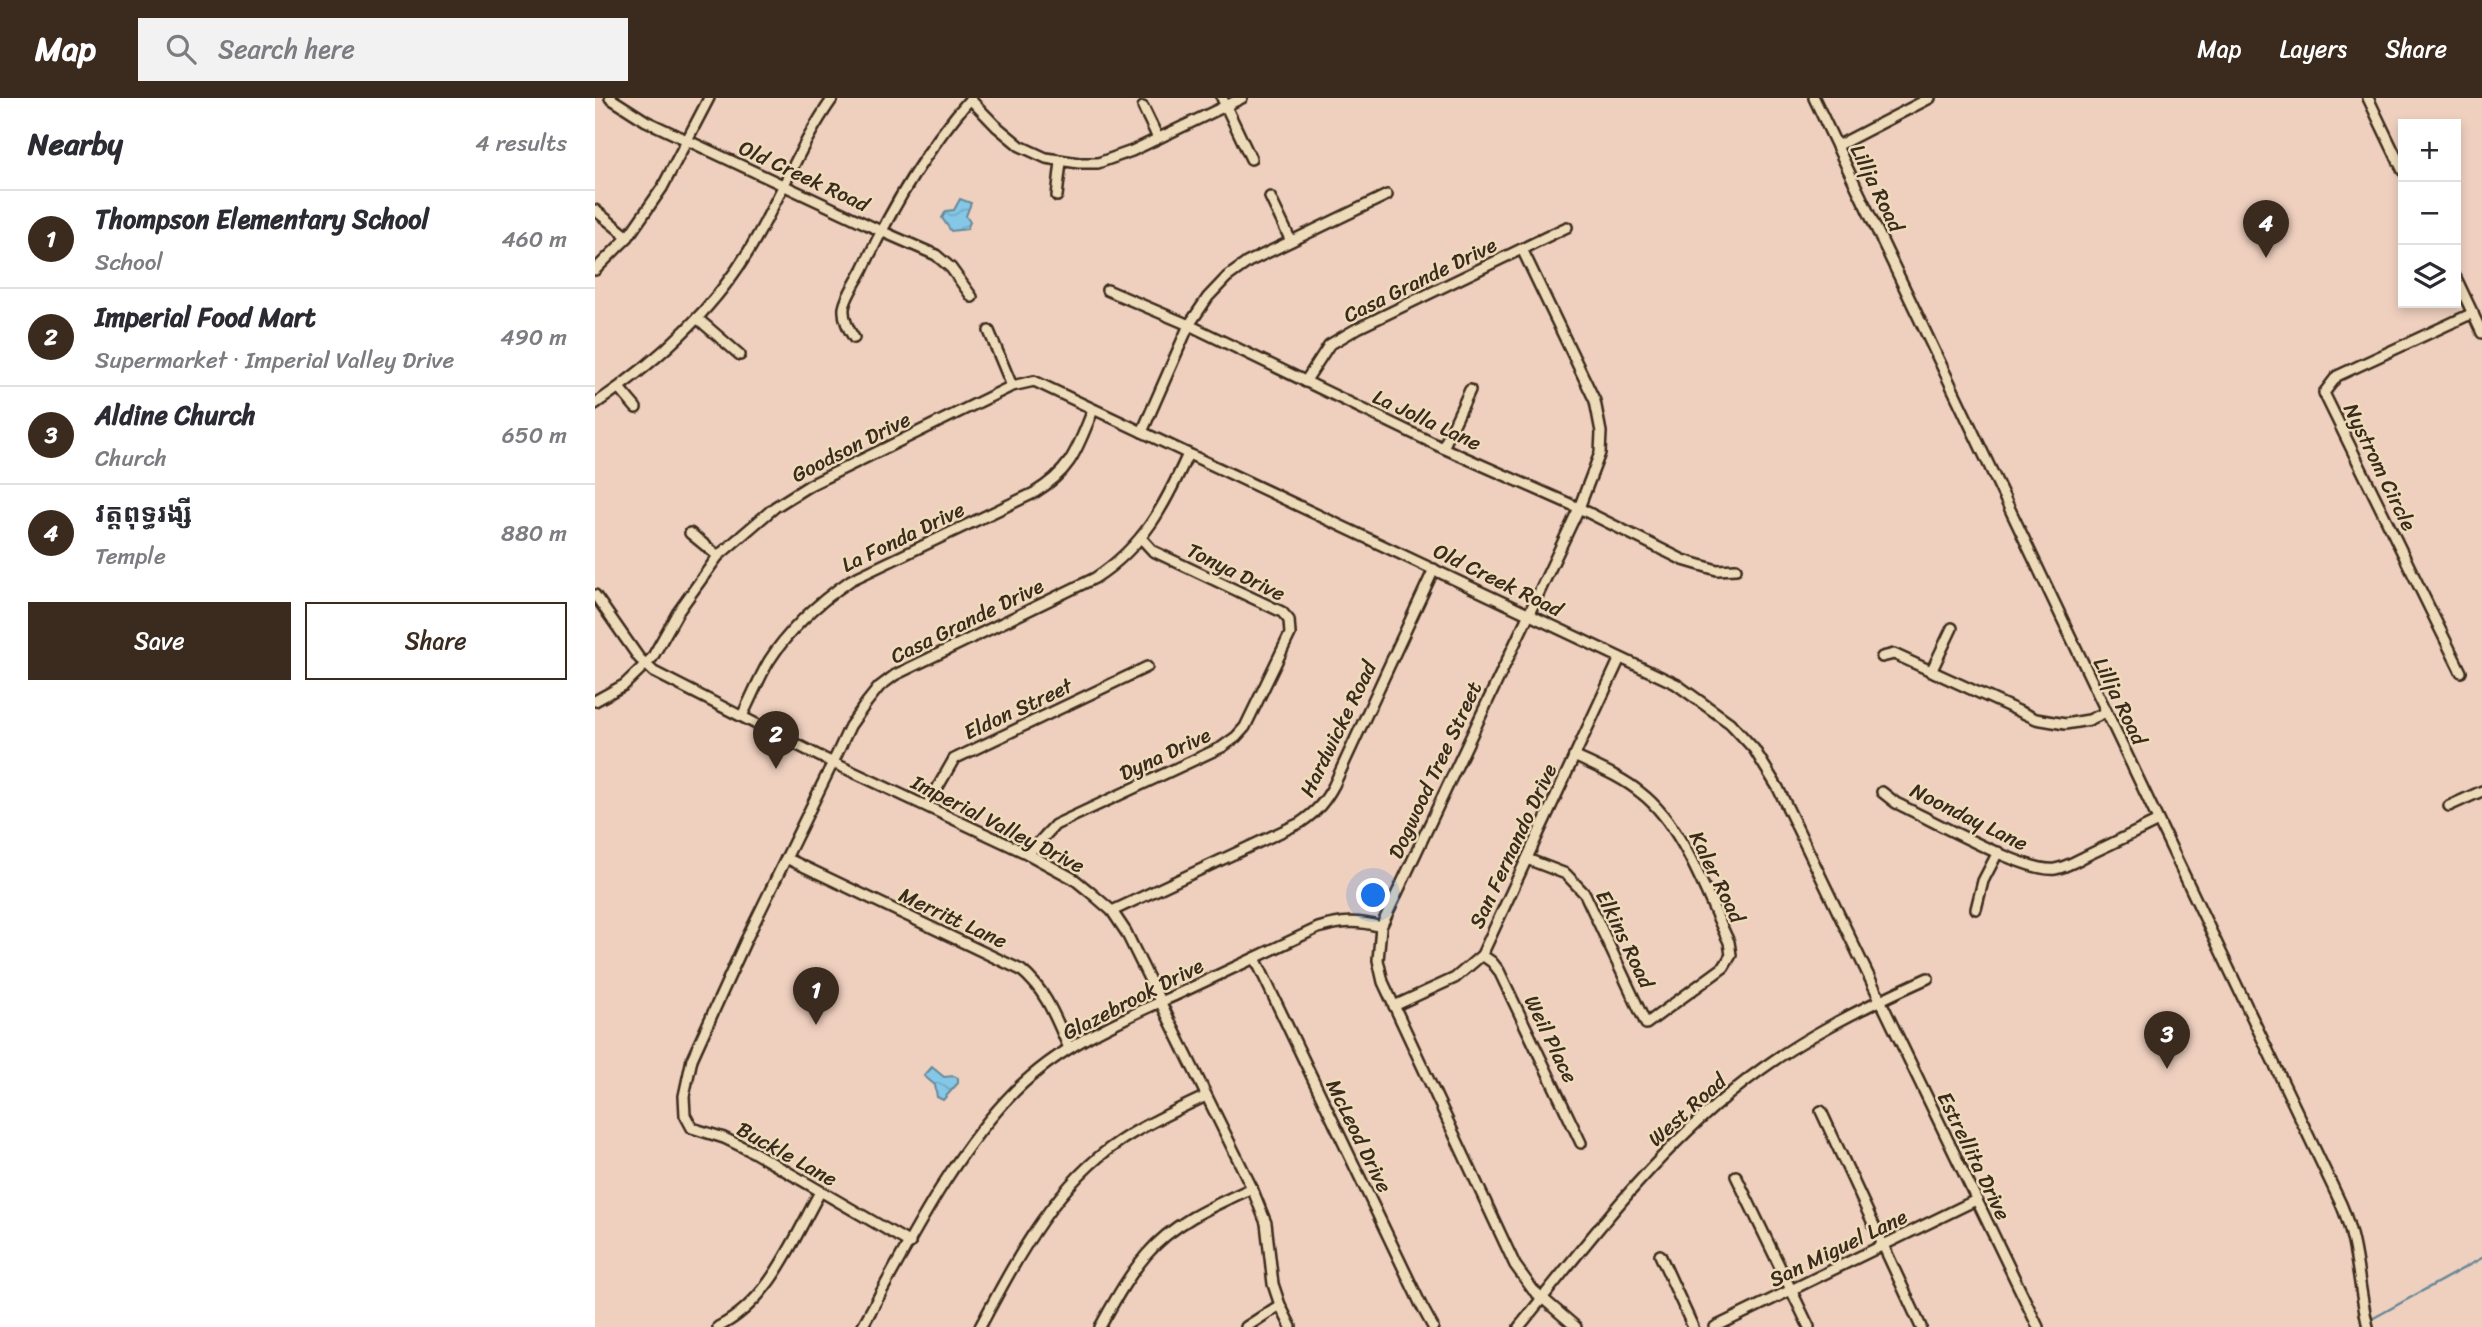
<!DOCTYPE html>
<html lang="en">
<head>
<meta charset="utf-8">
<style>
	:root { --surface:#fff; --page:#f2f2f3; --text:#2b2b33; --muted:#7c7c81; --line:#e1e1e2; --accent:#3b2a1e }
	body { margin:0; font-family:Sriracha,"Noto Sans Khmer",sans-serif; background:var(--page); color:var(--text) }
	.controls { position:absolute; right:21px; top:21px; display:grid; overflow:hidden; border-radius:0px; box-shadow:0 4px 10px #0003 }
	.controls button { width:63px; height:63px; display:grid; place-items:center; padding:0; border:0; border-bottom:2px solid var(--line); background:var(--surface); color:var(--text); font:35px sans-serif }
	.you { position:absolute; left:779px; top:798px; width:24px; height:24px; margin:-18px; border:5px solid #fff; border-radius:50%; background:#1a73e8; box-shadow:0 0 0 10px #1a73e833 }
	.badge { display:grid; place-items:center; width:46px; height:46px; border-radius:50%; background:var(--accent); color:#fff; font-size:23px; font-weight:700 }
	.pin { position:absolute; translate:-50% -58px; filter:drop-shadow(0 2px 4px #0008) }
	.pin::after { content:''; position:absolute; top:37px; width:24px; height:21px; background:inherit; clip-path:polygon(0 0,100% 0,50% 100%) }
	.list { margin:0; padding:0; list-style:none }
	h2 { display:flex; justify-content:space-between; align-items:center; height:91px; margin:0; padding:0 28px; font-size:30px }
	h2 small { font-size:23px; font-weight:400; color:var(--muted) }
	.list li { display:grid; grid-template-columns:46px 1fr auto; gap:21px; align-items:center; box-sizing:border-box; height:98px; padding:0 28px; border-top:2px solid var(--line) }
	.list b { display:block; font-size:26px; white-space:nowrap }
	.list p { margin:0; font-size:23px; white-space:nowrap; color:var(--muted) }
	.list em { font-size:23px; font-style:normal; color:var(--muted) }
	.actions { display:flex; gap:14px; padding:21px 28px }
	.actions a { flex:1; padding:16px 0; border:2px solid var(--accent); border-radius:0px; text-align:center; font-size:24px; color:var(--accent) }
	.actions .main { background:var(--accent); color:#fff }
	.icon { flex:none; width:38px; height:38px; fill:none; stroke:currentColor; stroke-width:2; stroke-linecap:round; stroke-linejoin:round }
	.map { position:relative; flex:none; width:1887px; height:1229px; overflow:hidden }
	header { display:flex; align-items:center; gap:42px; box-sizing:border-box; height:98px; padding:0 35px; background:var(--accent); color:#fff }
	header strong { font-size:33px }
	nav { display:flex; gap:38px; margin-inline-start:auto; font-size:24px }
	.search { width:490px; height:63px; background:var(--page); display:flex; align-items:center; gap:18px; box-sizing:border-box; padding:0 24px; border-radius:0px; color:var(--muted); font-size:26px }
	main { display:flex }
	aside { flex:1; background:var(--surface) }
	.map>svg:first-child { display:block }
</style>
</head>
<body>
<header>
<strong>Map</strong>
<div class="search"><svg class="icon" aria-label="search" viewBox="0 0 24 24"><circle cx="10" cy="10" r="6"/><path d="M15 15l6 6"/></svg>Search here</div>
<nav><a>Map</a><a>Layers</a><a>Share</a></nav>
</header>
<main>
<aside>
<h2>Nearby<small>4 results</small></h2>
<ul class="list">
<li><span class="badge">1</span><div><b>Thompson Elementary School</b><p>School</p></div><em>460 m</em></li>
<li><span class="badge">2</span><div><b>Imperial Food Mart</b><p>Supermarket · Imperial Valley Drive</p></div><em>490 m</em></li>
<li><span class="badge">3</span><div><b>Aldine Church</b><p>Church</p></div><em>650 m</em></li>
<li><span class="badge">4</span><div><b>វត្តពុទ្ធរង្សី</b><p>Temple</p></div><em>880 m</em></li>
</ul>
<div class="actions"><a class="main">Save</a><a>Share</a></div>
</aside>
<div class="map">
<svg width="1887" height="1229" viewBox="0 0 1887 1229">
	<defs>
		<pattern id="water-waves" width="16" height="10" patternUnits="userSpaceOnUse" patternTransform="scale(1.75)"><rect width="16" height="10" fill="#85c7e6"/><path d="M0 5q4-4 8 0t8 0" fill="none" stroke="#74abc5"/></pattern>
	</defs>
	<rect width="100%" height="100%" fill="#efd0bf"/>
	<filter id="ink" filterUnits="userSpaceOnUse"><feTurbulence type="fractalNoise" baseFrequency=".0143" numOctaves="2"/><feDisplacementMap in="SourceGraphic" scale="14" xChannelSelector="R" yChannelSelector="G"/><feConvolveMatrix kernelMatrix="1 2 1 2 8 2 1 2 1" color-interpolation-filters="sRGB"/></filter>
	<g filter="url(#ink)">
		<g fill="url(#water-waves)" stroke="#678896" stroke-width="2">
			<path d="M 365,101 L 376,105 L 371,118 L 375,124 L 372,131 L 356,133 L 347,120 L 351,113 L 359,112 Z"/>
			<path d="M 337,969 L 349,979 L 359,978 L 363,980 L 363,985 L 348,1002 L 342,999 L 340,987 L 329,978 Z"/>
		</g>
		<g fill="none" stroke-linecap="round" stroke-linejoin="round">
			<path stroke="#678896" stroke-width="2.5" d="M 1775,1222 L 1887,1160"/>
			<g stroke="#3b2a1e" stroke-width="14">
				<g id="minor">
					<path d="M 15,0 L 51,23 L 286,133 L 341,157 L 356,170 L 377,199"/>
					<path d="M 627,0 L 656,61"/>
					<path d="M 1219,0 L 1746,1106 C 1763,1145 1763,1188 1773,1229"/>
					<path d="M 1773,0 L 1808,73"/>
					<path d="M 375,1 L 401,28 L 425,48 L 451,60 L 484,65 L 503,65 L 537,53 L 647,0"/>
					<path d="M 548,9 L 563,40"/>
					<path d="M 1242,48 L 1335,0"/>
					<path d="M 462,98 L 466,64"/>
					<path d="M 675,99 L 696,143"/>
					<path d="M 0,112 L 33,139"/>
					<path d="M 927,151 L 1000,303 L 1006,334 L 1005,355 L 984,410 L 786,829 L 783,862 L 788,884 L 920,1167 L 938,1192 L 981,1229"/>
					<path d="M 0,172 L 33,139 L 67,90 L 114,0"/>
					<path d="M 1861,180 L 1887,235"/>
					<path d="M 512,192 L 594,227 L 848,350 L 984,410 L 1088,462 L 1122,472 L 1141,471"/>
					<path d="M 102,220 L 145,257"/>
					<path d="M 394,233 L 417,288"/>
					<path d="M 259,240 C 253,231 248,221 249,210 C 251,198 262,183 268,171 C 297,109 330,52 376,0"/>
					<path d="M 710,284 L 734,247 L 763,230 L 972,129"/>
					<path d="M 24,290 L 41,310"/>
					<path d="M 0,306 C 66,261 126,206 164,135 C 189,90 208,42 238,0"/>
					<path d="M 547,334 L 594,227 L 613,199 L 632,179 L 653,164 L 792,97"/>
					<path d="M 848,350 L 875,292"/>
					<path d="M 95,435 L 123,458"/>
					<path d="M 0,497 L 44,560 L 59,574 L 228,660 L 433,756 L 479,781 L 495,794 L 517,813 L 531,834 L 657,1090 L 671,1125 L 678,1186 L 685,1207 L 696,1229"/>
					<path d="M 1287,559 L 1299,556 L 1441,621 L 1470,626 L 1494,622 L 1511,614"/>
					<path d="M 1336,574 L 1357,530"/>
					<path d="M 1866,574 L 1729,295 L 1742,278 L 1878,215"/>
					<path d="M 0,603 L 29,587 L 57,560 L 83,514 L 123,458 L 180,409 L 215,387 L 417,288 L 439,283 L 1081,586 L 1135,625 L 1159,651 L 1183,690 L 1443,1229"/>
					<path d="M 147,618 C 156,600 164,580 174,563 C 195,530 224,504 256,482 L 439,395 C 477,372 482,351 498,312"/>
					<path d="M 1287,694 L 1301,705 C 1333,720 1430,775 1460,771 C 1472,769 1484,761 1495,756 C 1518,745 1541,734 1563,723"/>
					<path d="M 332,708 L 359,661 L 552,569"/>
					<path d="M 1854,708 L 1887,693"/>
					<path d="M 433,756 L 460,727 L 627,649 L 641,639 L 650,629 L 695,536 L 694,522 L 687,514 L 558,453 L 547,441"/>
					<path d="M 191,760 L 426,872 C 451,892 461,921 474,950"/>
					<path d="M 932,761 L 971,776 L 990,796 L 1051,926 L 1129,869 L 1136,857 L 1134,844 C 1111,797 1088,727 1046,695 C 1027,679 1002,669 979,658"/>
					<path d="M 1381,811 L 1388,783 L 1403,754"/>
					<path d="M 517,813 L 705,725 C 721,714 730,704 739,687 L 839,471"/>
					<path d="M 887,857 L 897,864 L 904,873 L 986,1045"/>
					<path d="M 660,860 L 826,1207 L 838,1229"/>
					<path d="M 799,908 L 860,880 L 887,857 L 1025,560"/>
					<path d="M 1226,1013 L 1326,1229"/>
					<path d="M 1141,1078 L 1214,1229"/>
					<path d="M 315,1145 L 158,1054 L 129,1040 L 97,1030 L 90,1017 L 89,998 L 97,961 L 151,842 L 242,656 L 255,628 L 272,604 L 284,589 L 300,577 L 500,480 C 549,448 570,407 593,356"/>
					<path d="M 1065,1157 L 1098,1229"/>
					<path d="M 123,1229 C 175,1203 198,1142 225,1094"/>
					<path d="M 267,1229 C 312,1149 355,1059 420,993 C 466,947 525,922 583,896 C 630,874 677,852 723,830 C 746,823 763,822 786,829"/>
					<path d="M 385,1229 C 421,1162 460,1086 525,1043 C 552,1025 582,1012 611,998"/>
					<path d="M 505,1229 C 519,1204 533,1178 552,1156 C 579,1124 620,1107 657,1090"/>
					<path d="M 651,1229 L 685,1207"/>
					<path d="M 924,1229 C 992,1145 1057,1057 1143,989 C 1200,943 1266,910 1333,880"/>
					<path d="M 1120,1229 L 1381,1102"/>
				</g>
			</g>
			<use href="#minor" stroke="#eedbb9" stroke-width="9"/>
		</g>
	</g>
	<g text-anchor="middle" dominant-baseline="central" stroke-width="5" stroke-linejoin="round" paint-order="stroke">
		<g font-size="21" fill="#3b2a1e" stroke="#eedbb9">
			<text transform="translate(209 78) rotate(25)">Old Creek Road</text>
			<text transform="translate(1282 90) rotate(64)">Lillja Road</text>
			<text transform="translate(825 182) rotate(-26)">Casa Grande Drive</text>
			<text transform="translate(832 322) rotate(25)">La Jolla Lane</text>
			<text transform="translate(256 349) rotate(-27)">Goodson Drive</text>
			<text transform="translate(1785 369) rotate(64)">Nystrom Circle</text>
			<text transform="translate(308 439) rotate(-26)">La Fonda Drive</text>
			<text transform="translate(641 474) rotate(26)">Tonya Drive</text>
			<text transform="translate(903 482) rotate(26)">Old Creek Road</text>
			<text transform="translate(372 523) rotate(-26)">Casa Grande Drive</text>
			<text transform="translate(1525 603) rotate(64)">Lillja Road</text>
			<text transform="translate(423 611) rotate(-25)">Eldon Street</text>
			<text transform="translate(743 631) rotate(-64)">Hardwicke Road</text>
			<text transform="translate(570 656) rotate(-25)">Dyna Drive</text>
			<text transform="translate(840 672) rotate(-65)">Dogwood Tree Street</text>
			<text transform="translate(1374 719) rotate(26)">Noonday Lane</text>
			<text transform="translate(403 726) rotate(27)">Imperial Valley Drive</text>
			<text transform="translate(918 748) rotate(-65)">San Fernando Drive</text>
			<text transform="translate(1122 779) rotate(64)">Kaler Road</text>
			<text transform="translate(358 820) rotate(25)">Merritt Lane</text>
			<text transform="translate(1030 841) rotate(64)">Elkins Road</text>
			<text transform="translate(538 901) rotate(-27)">Glazebrook Drive</text>
			<text transform="translate(956 941) rotate(64)">Weil Place</text>
			<text transform="translate(1092 1012) rotate(-42)">West Road</text>
			<text transform="translate(764 1038) rotate(64)">McLeod Drive</text>
			<text transform="translate(192 1056) rotate(29)">Buckle Lane</text>
			<text transform="translate(1379 1058) rotate(64)">Estrellita Drive</text>
			<text transform="translate(1243 1150) rotate(-26)">San Miguel Lane</text>
		</g>
	</g>
</svg>
<div class="controls">
<button>+</button>
<button>−</button>
<button><svg class="icon" aria-label="layers" viewBox="0 0 24 24"><path d="M12 4l9 5-9 5-9-5zM3 14l9 5 9-5"/></svg></button>
</div>
<div class="you"></div>
<div class="pin badge" style="left:221px;top:927px">1</div>
<div class="pin badge" style="left:181px;top:671px">2</div>
<div class="pin badge" style="left:1572px;top:971px">3</div>
<div class="pin badge" style="left:1671px;top:160px">4</div>
</div>
</main>
</body>
</html>
